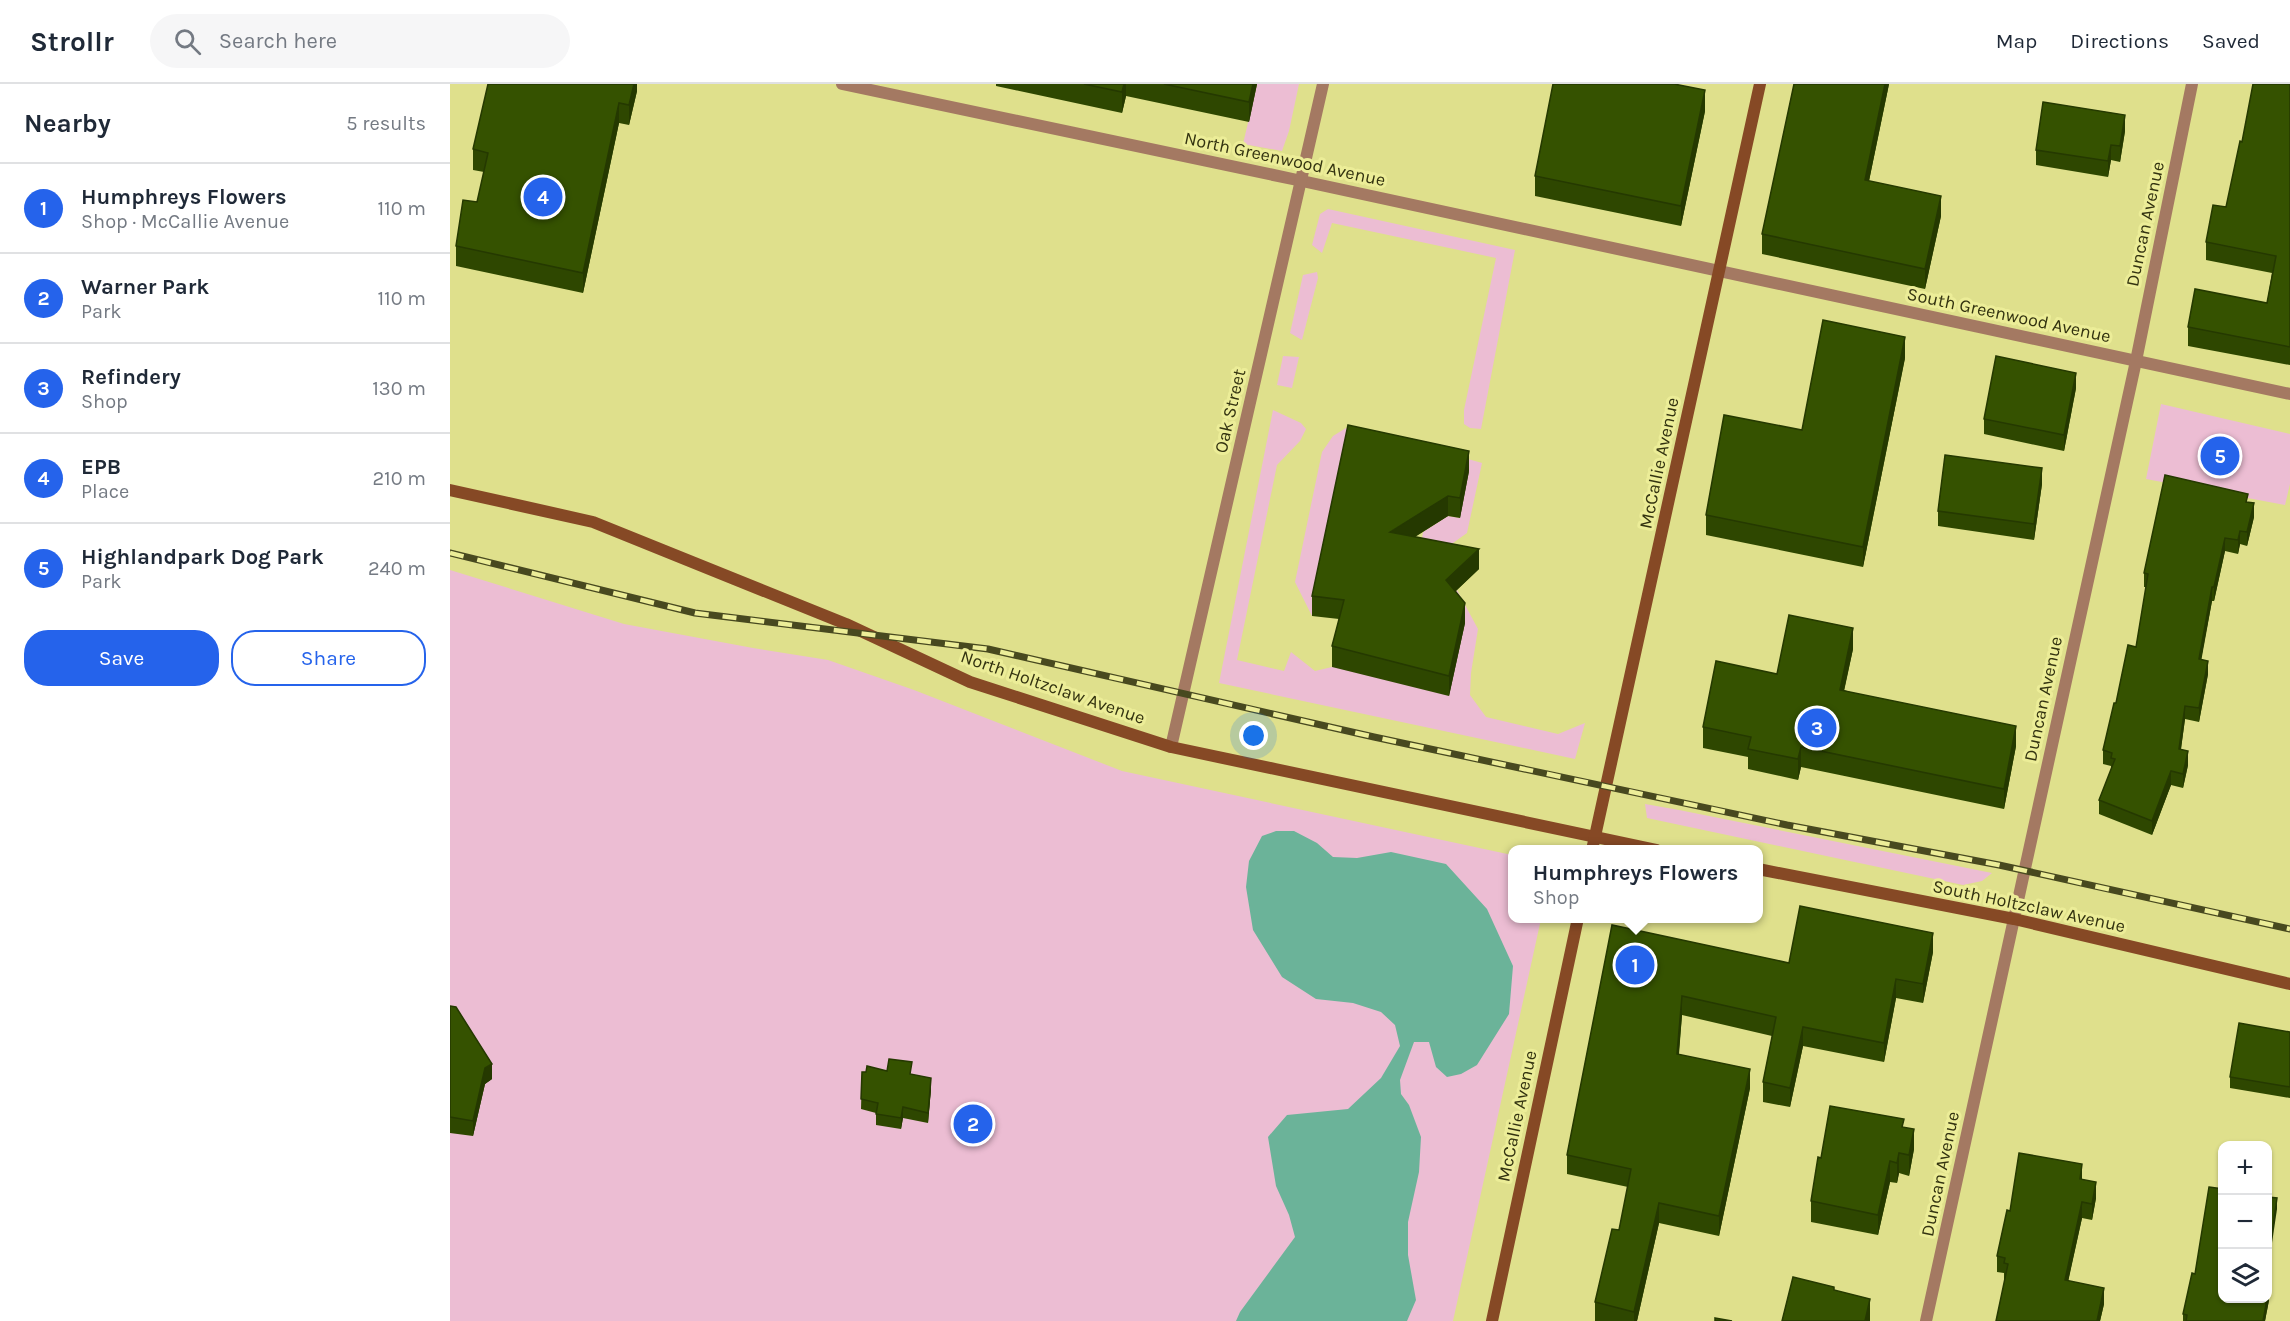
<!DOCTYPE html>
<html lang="en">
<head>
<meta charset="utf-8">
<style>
	:root { --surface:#fff; --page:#f6f6f7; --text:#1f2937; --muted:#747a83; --line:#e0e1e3; --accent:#2563eb }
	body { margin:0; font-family:Karla,sans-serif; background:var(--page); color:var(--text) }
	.controls { position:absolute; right:18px; bottom:18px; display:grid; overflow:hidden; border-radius:12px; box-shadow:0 2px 4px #0004 }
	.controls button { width:54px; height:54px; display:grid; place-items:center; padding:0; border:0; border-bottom:2px solid var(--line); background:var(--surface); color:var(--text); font:30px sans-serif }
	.you { position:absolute; left:804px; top:652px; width:21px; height:21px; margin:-15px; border:4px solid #fff; border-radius:50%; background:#1a73e8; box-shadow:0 0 0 9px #1a73e833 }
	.badge { display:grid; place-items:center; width:39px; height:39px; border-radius:50%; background:var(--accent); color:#fff; font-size:20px; font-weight:700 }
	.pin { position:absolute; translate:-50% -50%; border:3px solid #fff; box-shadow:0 2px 6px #0006 }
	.popup { position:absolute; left:1058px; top:761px; width:255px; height:78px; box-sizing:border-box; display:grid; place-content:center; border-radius:12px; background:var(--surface); filter:drop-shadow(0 2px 4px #0005); font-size:20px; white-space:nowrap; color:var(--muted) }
	.popup b { font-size:22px; color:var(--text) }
	.popup::after { content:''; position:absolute; left:50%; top:100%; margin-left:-12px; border:12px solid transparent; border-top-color:var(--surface) }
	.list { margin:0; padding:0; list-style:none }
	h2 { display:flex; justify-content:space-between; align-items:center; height:78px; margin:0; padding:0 24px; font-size:26px }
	h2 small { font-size:20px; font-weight:400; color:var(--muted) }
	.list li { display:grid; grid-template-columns:39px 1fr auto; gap:18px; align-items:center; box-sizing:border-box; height:90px; padding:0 24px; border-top:2px solid var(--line) }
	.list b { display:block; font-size:22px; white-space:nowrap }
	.list p { margin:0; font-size:20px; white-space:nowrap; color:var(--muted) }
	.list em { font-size:20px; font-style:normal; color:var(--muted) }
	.actions { display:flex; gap:12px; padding:18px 24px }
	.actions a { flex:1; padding:14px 0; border:2px solid var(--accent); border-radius:24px; text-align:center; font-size:21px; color:var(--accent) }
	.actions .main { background:var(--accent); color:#fff }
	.icon { flex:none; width:33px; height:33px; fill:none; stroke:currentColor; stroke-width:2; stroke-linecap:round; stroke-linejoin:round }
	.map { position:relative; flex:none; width:1840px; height:1237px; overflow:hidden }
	header { display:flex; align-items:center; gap:36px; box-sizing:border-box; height:84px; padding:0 30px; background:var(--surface); border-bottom:2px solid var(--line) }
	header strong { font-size:28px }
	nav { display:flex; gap:33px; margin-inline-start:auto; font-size:21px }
	.search { width:420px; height:54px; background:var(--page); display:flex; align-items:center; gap:15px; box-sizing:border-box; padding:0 21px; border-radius:33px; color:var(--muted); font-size:22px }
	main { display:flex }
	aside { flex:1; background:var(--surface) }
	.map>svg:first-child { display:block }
</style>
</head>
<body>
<header>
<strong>Strollr</strong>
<div class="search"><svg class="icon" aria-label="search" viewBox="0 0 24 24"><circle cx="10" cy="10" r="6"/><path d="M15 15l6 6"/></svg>Search here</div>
<nav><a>Map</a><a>Directions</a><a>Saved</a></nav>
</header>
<main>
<aside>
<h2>Nearby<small>5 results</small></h2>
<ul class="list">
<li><span class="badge">1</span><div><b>Humphreys Flowers</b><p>Shop · McCallie Avenue</p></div><em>110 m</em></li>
<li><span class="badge">2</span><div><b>Warner Park</b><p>Park</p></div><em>110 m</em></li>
<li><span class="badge">3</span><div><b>Refindery</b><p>Shop</p></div><em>130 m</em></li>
<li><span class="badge">4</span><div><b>EPB</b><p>Place</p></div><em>210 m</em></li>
<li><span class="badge">5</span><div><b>Highlandpark Dog Park</b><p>Park</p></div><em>240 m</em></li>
</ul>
<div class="actions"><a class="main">Save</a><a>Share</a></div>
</aside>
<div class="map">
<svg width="1840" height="1237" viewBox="0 0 1840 1237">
	<rect width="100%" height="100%" fill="#dfe08c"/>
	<g fill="#ecbdd3">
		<path d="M 807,0 L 849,0 L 839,47 L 832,67 L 793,60 Z"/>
		<path d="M 878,125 L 1065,166 L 1031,345 L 1020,344 L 1014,340 L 1014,326 L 1046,174 L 882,139 L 872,169 L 862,161 L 870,130 Z"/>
		<path d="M 867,188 L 868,194 L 852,256 L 840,249 L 853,191 Z"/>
		<path d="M 833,272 L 849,273 L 842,304 L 827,301 Z"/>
		<path d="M 1711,320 L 1840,350 L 1840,400 L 1835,421 L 1696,395 Z"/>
		<path d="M 823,326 L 851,339 L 856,345 L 850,357 L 827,381 L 787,576 L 834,587 L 841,568 L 865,587 L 882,583 L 996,516 L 1007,506 L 1028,545 L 1021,589 L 1020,611 L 1036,633 L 1108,650 L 1135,639 L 1125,675 L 769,599 Z"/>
		<path d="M 896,344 L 969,361 L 1032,379 L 1017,449 L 979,476 L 969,474 L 973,448 L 998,432 L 1010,434 L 898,362 L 862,532 L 845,498 L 872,368 L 883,352 Z"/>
		<path d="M 0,486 L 174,540 L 303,564 L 378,576 L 464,606 L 672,687 L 1062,771 L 1062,834 L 1091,835 L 1003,1237 L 0,1237 Z"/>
		<path d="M 1195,720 L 1229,726 L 1542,789 L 1532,797 L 1513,801 L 1197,734 Z"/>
	</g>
	<path fill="#6bb399" d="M 826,747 L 844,747 L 867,759 L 883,773 L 907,774 L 941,768 L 996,780 L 1037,825 L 1063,882 L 1059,930 L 1027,981 L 1011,990 L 997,993 L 986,983 L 979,958 L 964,958 L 950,996 L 951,1010 L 959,1021 L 971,1053 L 969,1088 L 958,1138 L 958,1171 L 966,1216 L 957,1237 L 786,1237 L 790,1228 L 845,1153 L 839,1131 L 826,1102 L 818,1053 L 837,1031 L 898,1025 L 931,994 L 950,962 L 945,941 L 931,928 L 903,919 L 866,915 L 832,893 L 803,846 L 796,803 L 799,777 L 812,752 Z"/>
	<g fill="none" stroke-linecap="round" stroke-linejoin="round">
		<g stroke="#a47962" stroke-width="12">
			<path d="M 392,0 L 852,97 L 1840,310"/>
			<path d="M 721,663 L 873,0"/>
			<path d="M 1476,1237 L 1686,277 L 1742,0"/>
		</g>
		<g stroke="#864925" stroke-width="12">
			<path d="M 0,406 L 143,438 L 396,540 L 520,598 L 721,663 L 1207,766"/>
			<path d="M 1142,766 L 1310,0"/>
			<path d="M 1308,785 L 1564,835 L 1840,900"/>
			<path d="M 1042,1237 L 1128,834"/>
		</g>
		<g stroke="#48491f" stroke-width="7">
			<path id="rail" d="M 0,469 L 245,529 L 538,565 L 924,653 L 1337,741 L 1549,781 L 1840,845"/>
		</g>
		<use href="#rail" stroke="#eced98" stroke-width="4.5" stroke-dasharray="14" stroke-linecap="butt"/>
	</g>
	<g fill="#2e4700">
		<path d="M 187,0 L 187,7 L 179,41 L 169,39 L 133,209 L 6,182 L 6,162 L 27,118 L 34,88 L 23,86 L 23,65 Z"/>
		<path d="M 546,0 L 807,0 L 799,38 L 676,12 L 672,29 L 546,2 Z"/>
		<path d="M 1344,0 L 1439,0 L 1419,97 L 1491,132 L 1475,205 L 1312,170 L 1312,150 Z"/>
		<path d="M 1840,0 L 1840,281 L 1738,262 L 1738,243 L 1817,219 L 1822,189 L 1756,176 L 1756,158 L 1776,123 L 1792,58 Z"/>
		<path d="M 1255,27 L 1231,142 L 1085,112 L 1085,92 Z"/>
		<path d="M 1675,47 L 1670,78 L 1661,76 L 1658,93 L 1586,81 L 1586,66 Z"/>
		<path d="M 1455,274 L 1413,483 L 1256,451 L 1256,431 L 1352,346 Z"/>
		<path d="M 1626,304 L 1614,367 L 1534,350 L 1534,335 Z"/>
		<path d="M 1019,387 L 1010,434 L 998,432 L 965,453 L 1029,485 L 1006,507 L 1015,539 L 999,612 L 882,583 L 882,562 L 889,535 L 862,532 L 862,512 Z"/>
		<path d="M 1592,400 L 1584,456 L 1488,442 L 1488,427 Z"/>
		<path d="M 1798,418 L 1804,433 L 1797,462 L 1790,460 L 1788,470 L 1775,467 L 1764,517 L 1762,517 L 1751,575 L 1758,590 L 1749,638 L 1735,635 L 1731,665 L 1738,681 L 1733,704 L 1721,701 L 1702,751 L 1649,730 L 1649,716 L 1661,686 L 1661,682 L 1653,680 L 1653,666 L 1666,619 L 1686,563 L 1696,503 L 1694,503 L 1694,489 Z"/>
		<path d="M 1403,565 L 1394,606 L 1566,662 L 1554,725 L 1351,683 L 1348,696 L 1298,685 L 1298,673 L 1253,664 L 1253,643 L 1327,590 Z"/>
		<path d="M 1162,841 L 1339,879 L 1483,868 L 1473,919 L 1446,914 L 1434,978 L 1353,962 L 1340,1023 L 1313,1018 L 1313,998 L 1322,952 L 1232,931 L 1229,970 L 1300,1004 L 1269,1152 L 1209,1139 L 1187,1237 L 1145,1237 L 1145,1218 L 1169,1146 L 1178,1103 L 1117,1090 L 1117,1071 Z"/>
		<path d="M 0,922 L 42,995 L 35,1000 L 23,1052 L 0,1049 Z"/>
		<path d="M 1840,948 L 1840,1014 L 1780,1004 L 1780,993 Z"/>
		<path d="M 437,987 L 461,990 L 481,1005 L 478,1039 L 453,1034 L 451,1045 L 426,1041 L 426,1029 L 411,1025 L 412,988 Z"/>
		<path d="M 1454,1044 L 1464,1065 L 1459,1092 L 1449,1089 L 1447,1099 L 1440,1098 L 1428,1151 L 1361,1138 L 1361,1117 L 1371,1074 Z"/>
		<path d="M 1632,1096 L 1646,1114 L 1642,1136 L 1632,1134 L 1618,1197 L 1654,1220 L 1650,1237 L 1546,1237 L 1555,1195 L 1554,1195 L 1554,1189 L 1547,1188 L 1547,1172 L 1560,1127 Z"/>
		<path d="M 1819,1216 L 1815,1237 L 1733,1237 L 1733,1230 Z"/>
	</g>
	<g fill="#253900">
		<path d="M 184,0 L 187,0 L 187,7 L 179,41 L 179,21 Z"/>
		<path d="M 674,0 L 676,0 L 676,12 L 672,29 L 672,8 Z"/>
		<path d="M 803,0 L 807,0 L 799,38 L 799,18 Z"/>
		<path d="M 1435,0 L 1439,0 L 1415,116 L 1415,96 Z"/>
		<path d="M 1255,6 L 1255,27 L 1231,142 L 1231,122 Z"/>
		<path d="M 169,19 L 169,39 L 133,209 L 133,189 Z"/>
		<path d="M 1675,31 L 1675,47 L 1670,78 L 1670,62 Z"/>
		<path d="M 1661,61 L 1661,76 L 1658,93 L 1658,77 Z"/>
		<path d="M 1491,112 L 1491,132 L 1475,205 L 1475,185 Z"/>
		<path d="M 1455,253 L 1455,274 L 1413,483 L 1413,463 Z"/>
		<path d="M 1626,289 L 1626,304 L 1614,367 L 1614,351 Z"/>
		<path d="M 1019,367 L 1019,387 L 1010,434 L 1010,414 Z"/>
		<path d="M 1592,384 L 1592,400 L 1584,456 L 1584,440 Z"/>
		<path d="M 998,412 L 998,432 L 940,468 L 940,448 Z"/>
		<path d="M 1804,419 L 1804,433 L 1797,462 L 1797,448 Z"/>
		<path d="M 1790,447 L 1790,460 L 1788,470 L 1788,456 Z"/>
		<path d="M 1775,454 L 1775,467 L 1764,517 L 1764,503 Z"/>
		<path d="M 1029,465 L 1029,485 L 996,516 L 996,496 Z"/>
		<path d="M 1762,503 L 1762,517 L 1749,589 L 1749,575 Z"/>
		<path d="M 1015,519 L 1015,539 L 999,612 L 999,592 Z"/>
		<path d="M 1403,544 L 1403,565 L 1390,626 L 1390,606 Z"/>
		<path d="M 1758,577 L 1758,590 L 1749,638 L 1749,624 Z"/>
		<path d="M 1735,622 L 1735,635 L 1729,679 L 1729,665 Z"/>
		<path d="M 1566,642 L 1566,662 L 1554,725 L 1554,705 Z"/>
		<path d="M 1351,663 L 1351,683 L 1348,696 L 1348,675 Z"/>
		<path d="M 1738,667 L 1738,681 L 1733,704 L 1733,690 Z"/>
		<path d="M 1721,687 L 1721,701 L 1702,751 L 1702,737 Z"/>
		<path d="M 1483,849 L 1483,868 L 1473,919 L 1473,900 Z"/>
		<path d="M 1446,895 L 1446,914 L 1434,978 L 1434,959 Z"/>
		<path d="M 1232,912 L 1232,931 L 1227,989 L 1227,970 Z"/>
		<path d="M 1353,943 L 1353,962 L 1340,1023 L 1340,1004 Z"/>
		<path d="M 42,980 L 42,995 L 35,1000 L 23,1052 L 23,1037 L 35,984 Z"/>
		<path d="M 1300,985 L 1300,1004 L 1269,1152 L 1269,1132 Z"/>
		<path d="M 481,994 L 481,1005 L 478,1039 L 478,1029 Z"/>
		<path d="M 453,1023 L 453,1034 L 451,1045 L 451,1034 Z"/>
		<path d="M 1464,1045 L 1464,1065 L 1459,1092 L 1459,1071 Z"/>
		<path d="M 1449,1069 L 1449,1089 L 1447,1099 L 1447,1079 Z"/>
		<path d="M 1440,1077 L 1440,1098 L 1428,1151 L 1428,1131 Z"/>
		<path d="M 1632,1080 L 1632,1096 L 1630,1095 Z"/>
		<path d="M 1646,1098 L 1646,1114 L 1642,1136 L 1642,1120 Z"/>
		<path d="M 1827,1114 L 1827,1125 L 1818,1186 L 1818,1175 Z"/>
		<path d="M 1632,1118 L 1632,1134 L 1615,1212 L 1615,1196 Z"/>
		<path d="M 1209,1119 L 1209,1139 L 1187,1237 L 1184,1237 L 1184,1228 Z"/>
		<path d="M 1654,1204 L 1654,1220 L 1650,1237 L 1647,1237 Z"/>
		<path d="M 1819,1206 L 1819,1216 L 1815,1237 L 1813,1237 Z"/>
		<path d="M 1420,1215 L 1420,1237 L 1415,1237 Z"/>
	</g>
	<g fill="#355200" stroke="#253900" stroke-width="1.5">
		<path d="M 38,0 L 184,0 L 179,21 L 169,19 L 133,189 L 6,162 L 13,116 L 27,118 L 38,69 L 23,65 Z"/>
		<path d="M 634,0 L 674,0 L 672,8 Z"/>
		<path d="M 714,0 L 803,0 L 799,18 Z"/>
		<path d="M 1103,0 L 1224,0 L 1255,6 L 1231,122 L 1085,92 Z"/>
		<path d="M 1344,0 L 1435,0 L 1415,96 L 1491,112 L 1475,185 L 1312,150 Z"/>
		<path d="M 1803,0 L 1840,0 L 1840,263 L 1738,243 L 1745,205 L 1817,219 L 1826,172 L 1756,158 L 1763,121 L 1776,123 L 1790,57 L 1792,58 Z"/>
		<path d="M 1593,18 L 1675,31 L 1670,62 L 1661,61 L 1658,77 L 1586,66 Z"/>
		<path d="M 1373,236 L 1455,253 L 1413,463 L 1256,431 L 1274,331 L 1352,346 Z"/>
		<path d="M 1546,272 L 1626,289 L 1614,351 L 1534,335 Z"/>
		<path d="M 898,341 L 1019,367 L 1010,414 L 998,412 L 940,448 L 1029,465 L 996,496 L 1015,519 L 999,592 L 882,562 L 894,516 L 862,512 Z"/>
		<path d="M 1495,371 L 1592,384 L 1584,440 L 1488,427 Z"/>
		<path d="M 1715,391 L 1798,410 L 1796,418 L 1804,419 L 1797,448 L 1790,447 L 1788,456 L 1775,454 L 1764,503 L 1762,503 L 1749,575 L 1758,577 L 1749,624 L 1735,622 L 1729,665 L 1738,667 L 1733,690 L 1721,687 L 1702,737 L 1649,716 L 1665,675 L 1661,674 L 1662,669 L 1653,666 L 1664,619 L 1666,619 L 1678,561 L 1686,563 L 1698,490 L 1694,489 Z"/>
		<path d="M 1339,531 L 1403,544 L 1390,606 L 1566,642 L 1554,705 L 1351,663 L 1348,675 L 1298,665 L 1301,653 L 1253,643 L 1266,577 L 1327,590 Z"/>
		<path d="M 1350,822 L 1483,849 L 1473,900 L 1446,895 L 1434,959 L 1353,943 L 1340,1004 L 1313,998 L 1326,933 L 1232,912 L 1227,970 L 1300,985 L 1269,1132 L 1209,1119 L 1184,1228 L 1145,1218 L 1162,1145 L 1169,1146 L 1181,1085 L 1117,1071 L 1162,841 L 1339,879 Z"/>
		<path d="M 0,922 L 6,923 L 42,980 L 35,984 L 23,1037 L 0,1033 Z"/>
		<path d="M 1789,939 L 1840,948 L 1840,1003 L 1780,993 Z"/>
		<path d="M 439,975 L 462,978 L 460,990 L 481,994 L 478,1029 L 453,1023 L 451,1034 L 426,1030 L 428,1019 L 411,1015 L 412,988 L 416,988 L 417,982 L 437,987 Z"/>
		<path d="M 1380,1022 L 1454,1035 L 1452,1043 L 1464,1045 L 1459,1071 L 1449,1069 L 1447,1079 L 1440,1077 L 1428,1131 L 1361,1117 L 1368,1073 L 1371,1074 Z"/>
		<path d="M 1569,1069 L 1632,1080 L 1630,1095 L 1646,1098 L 1642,1120 L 1632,1118 L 1615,1196 L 1654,1204 L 1647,1237 L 1546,1237 L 1558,1180 L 1554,1179 L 1555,1174 L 1547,1172 L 1557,1126 L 1560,1127 Z"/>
		<path d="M 1759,1103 L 1773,1105 L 1773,1215 L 1817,1215 L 1813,1237 L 1736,1237 L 1737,1231 L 1733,1230 L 1742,1189 L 1745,1190 Z"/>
		<path d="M 1818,1113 L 1827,1114 L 1818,1175 Z"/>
		<path d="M 1343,1193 L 1384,1203 L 1384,1206 L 1420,1215 L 1415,1237 L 1332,1237 Z"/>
		<path d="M 1265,1234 L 1282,1237 L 1265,1237 Z"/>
	</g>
	<g text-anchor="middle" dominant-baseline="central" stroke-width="6" stroke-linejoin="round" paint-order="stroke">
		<g font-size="18" fill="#333310" stroke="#eced98">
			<text transform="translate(835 75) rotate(12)">North Greenwood Avenue</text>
			<text transform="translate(1695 140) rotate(-78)">Duncan Avenue</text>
			<text transform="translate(1559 231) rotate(12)">South Greenwood Avenue</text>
			<text transform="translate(780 327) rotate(-77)">Oak Street</text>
			<text transform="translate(1209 379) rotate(-78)">McCallie Avenue</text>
			<text transform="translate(603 603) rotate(19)">North Holtzclaw Avenue</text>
			<text transform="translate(1593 615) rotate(-78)">Duncan Avenue</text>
			<text transform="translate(1579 822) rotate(12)">South Holtzclaw Avenue</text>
			<text transform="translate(1067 1032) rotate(-78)">McCallie Avenue</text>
			<text transform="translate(1490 1090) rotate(-78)">Duncan Avenue</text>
		</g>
	</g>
</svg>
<div class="controls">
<button>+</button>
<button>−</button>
<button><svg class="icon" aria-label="layers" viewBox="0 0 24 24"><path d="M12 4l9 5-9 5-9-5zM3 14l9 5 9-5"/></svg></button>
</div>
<div class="you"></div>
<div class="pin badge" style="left:1185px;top:881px">1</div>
<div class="popup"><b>Humphreys Flowers</b>Shop</div>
<div class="pin badge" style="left:523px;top:1040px">2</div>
<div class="pin badge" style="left:1367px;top:644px">3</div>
<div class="pin badge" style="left:93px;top:113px">4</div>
<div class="pin badge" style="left:1770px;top:372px">5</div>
</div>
</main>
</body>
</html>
